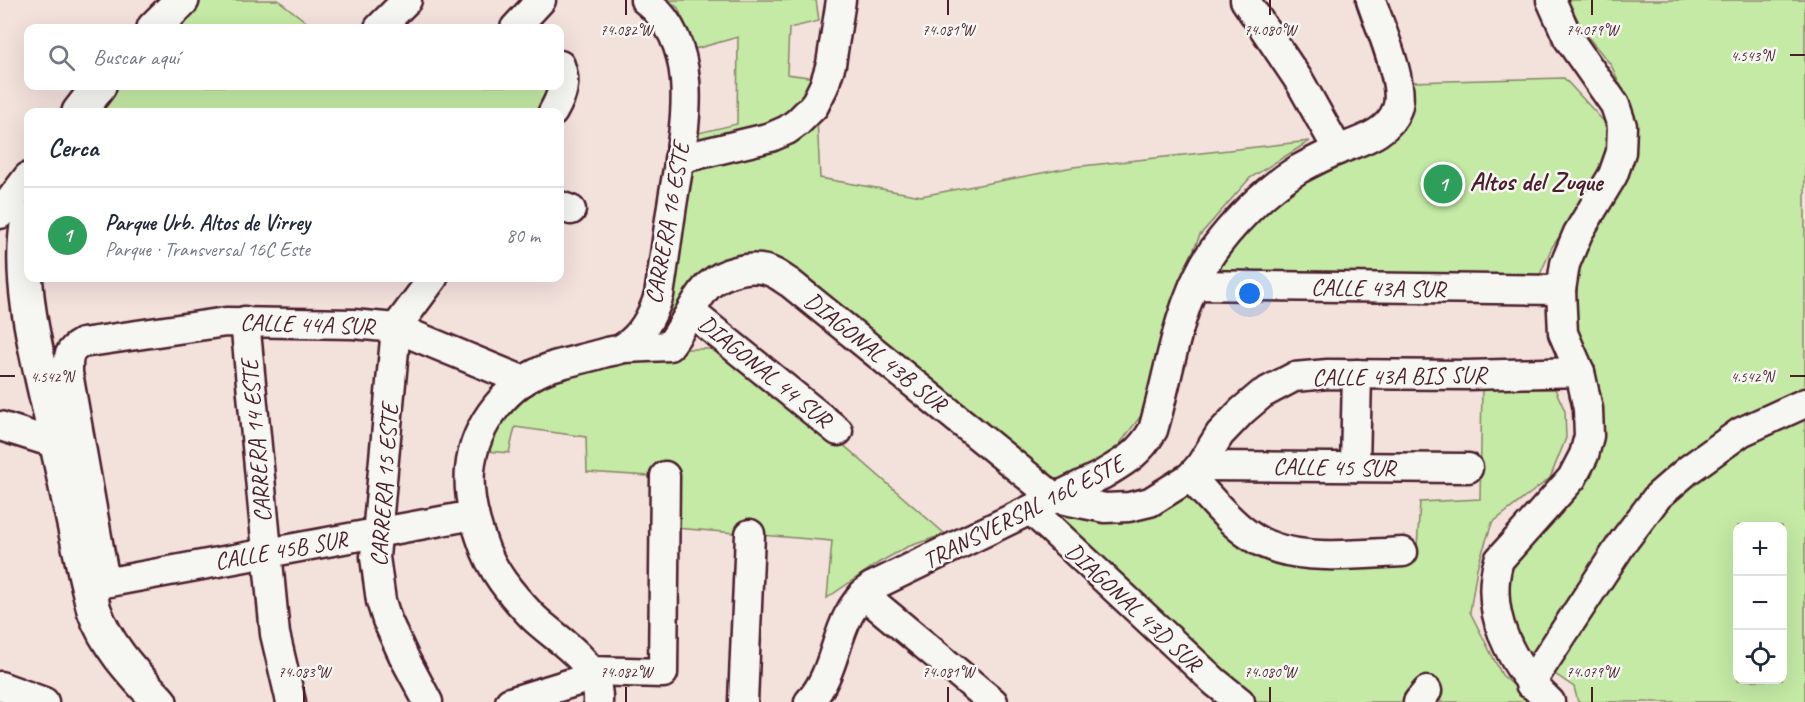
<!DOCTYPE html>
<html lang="es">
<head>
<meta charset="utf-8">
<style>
	:root { --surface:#fff; --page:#f2f2f3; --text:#1f2937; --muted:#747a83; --line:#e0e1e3; --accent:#d1495b }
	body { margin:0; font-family:Caveat,sans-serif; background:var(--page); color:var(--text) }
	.controls { position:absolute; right:18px; bottom:18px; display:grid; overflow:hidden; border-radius:12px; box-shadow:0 6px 24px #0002 }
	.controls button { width:54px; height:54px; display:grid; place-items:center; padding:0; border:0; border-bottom:2px solid var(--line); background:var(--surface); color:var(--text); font:30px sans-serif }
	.you { position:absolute; left:1250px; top:294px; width:21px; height:21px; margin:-15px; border:4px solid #fff; border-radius:50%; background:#1a73e8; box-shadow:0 0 0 9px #1a73e833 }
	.badge { display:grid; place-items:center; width:39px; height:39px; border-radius:50%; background:var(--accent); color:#fff; font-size:20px; font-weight:700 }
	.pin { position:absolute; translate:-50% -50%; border:3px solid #fff; box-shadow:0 2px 6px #0006 }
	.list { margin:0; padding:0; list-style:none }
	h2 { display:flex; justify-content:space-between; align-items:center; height:78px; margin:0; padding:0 24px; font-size:26px }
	h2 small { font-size:20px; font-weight:400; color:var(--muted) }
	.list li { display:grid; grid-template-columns:39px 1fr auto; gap:18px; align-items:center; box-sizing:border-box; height:96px; padding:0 24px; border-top:2px solid var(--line) }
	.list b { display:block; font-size:22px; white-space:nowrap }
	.list p { margin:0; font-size:20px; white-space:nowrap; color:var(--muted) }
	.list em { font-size:20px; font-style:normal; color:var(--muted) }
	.icon { flex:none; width:33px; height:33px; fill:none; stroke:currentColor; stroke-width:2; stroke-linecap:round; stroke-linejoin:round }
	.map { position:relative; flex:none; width:1805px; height:702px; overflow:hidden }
	.search { position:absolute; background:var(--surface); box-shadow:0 6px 24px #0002; left:24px; top:24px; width:540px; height:66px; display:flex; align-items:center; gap:15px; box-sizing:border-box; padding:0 21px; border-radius:12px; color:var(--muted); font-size:22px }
	.panel { position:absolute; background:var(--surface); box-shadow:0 6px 24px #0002; left:24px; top:108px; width:540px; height:174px; border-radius:12px }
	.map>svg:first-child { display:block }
</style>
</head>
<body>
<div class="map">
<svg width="1805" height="702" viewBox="0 0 1805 702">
	<rect width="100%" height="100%" fill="#f3e1dc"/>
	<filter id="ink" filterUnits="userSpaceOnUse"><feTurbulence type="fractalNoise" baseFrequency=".0167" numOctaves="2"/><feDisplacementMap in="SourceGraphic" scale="12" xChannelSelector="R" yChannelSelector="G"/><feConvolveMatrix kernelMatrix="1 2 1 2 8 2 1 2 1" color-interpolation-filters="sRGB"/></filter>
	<g filter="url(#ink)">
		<g fill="#c4eaa5" stroke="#878468" stroke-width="1.5" fill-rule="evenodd">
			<path d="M 195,0 L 278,0 L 314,28 L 170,28 Z"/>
			<path d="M 669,0 L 816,0 L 819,21 L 789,28 L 787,74 L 815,78 L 820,178 L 921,196 L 1073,167 L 1310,141 L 1250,178 L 1200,235 L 1178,286 L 1143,413 L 1113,453 L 1051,487 L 788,265 L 748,255 L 723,258 L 695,289 L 670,324 L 694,134 L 737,124 L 738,37 L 695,49 L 678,8 Z"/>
			<path d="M 1568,0 L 1805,0 L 1805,702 L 1578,702 L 1574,687 L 1524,653 L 1508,610 L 1510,572 L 1525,544 L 1593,446 L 1566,313 L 1571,265 L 1629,104 L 1611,65 L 1583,31 ZM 1738,526 L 1782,526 L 1782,680 L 1738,680 Z"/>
			<path d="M 1564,78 L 1608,126 L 1612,154 L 1578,210 L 1552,247 L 1538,279 L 1212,278 L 1232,247 L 1280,192 L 1347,156 L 1409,82 Z"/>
			<path d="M 118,86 L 552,86 L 543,112 L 93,112 Z"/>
			<path d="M 651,349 L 734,349 L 945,534 L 907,547 L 878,563 L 827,598 L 832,541 L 664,527 L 664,477 L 587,472 L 586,437 L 515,427 L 509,453 L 487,451 C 491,441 493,425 500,416 C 529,378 606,363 651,349 Z"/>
			<path d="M 1482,388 L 1555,389 L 1565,411 L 1566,438 L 1550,478 L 1492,523 L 1477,568 L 1470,612 L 1502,675 L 1533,702 L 1258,702 L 1078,546 L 1059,514 L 1101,520 L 1186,492 L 1207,514 L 1348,566 L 1416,562 L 1420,502 L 1480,499 Z"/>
		</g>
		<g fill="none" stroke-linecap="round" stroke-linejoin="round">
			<g stroke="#4a1f2b" stroke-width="33">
				<g id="minor">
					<path d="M 1245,0 L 1300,82 L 1338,150"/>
					<path d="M 379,28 L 407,0"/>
					<path d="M 515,28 L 541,0"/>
					<path d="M 553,112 C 562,96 567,83 560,65"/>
					<path d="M 679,159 L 771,137 L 787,130 L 798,122 L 814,106 L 824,86 L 831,64 L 841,0"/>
					<path d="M 560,206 L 571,210"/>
					<path d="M 0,214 L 28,177"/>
					<path d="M 1194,285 L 1561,290"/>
					<path d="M 691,312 L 838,431"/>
					<path d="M 245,321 L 275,634 L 291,702"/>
					<path d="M 624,348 L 669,346 C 684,328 692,303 708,286 C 724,271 754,263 774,273 C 780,276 785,280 790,283 L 1055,498 L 1105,508 L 1129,507 L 1150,502 L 1190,477 L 1200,466 L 1220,434 L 1242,411 L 1262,394 L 1294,377 L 1328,374 L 1468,375 L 1580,372"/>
					<path d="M 0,426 L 57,444"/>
					<path d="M 1200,466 L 1468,468"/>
					<path d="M 1355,467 L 1357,374"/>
					<path d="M 1190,477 C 1209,496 1227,520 1249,535 C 1290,564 1355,554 1403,552"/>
					<path d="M 1031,510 L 1215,682 L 1240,702"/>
					<path d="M 105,582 L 68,373 C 68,358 67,351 82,343 L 226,322 L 353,324 L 396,328 L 524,381"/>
					<path d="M 88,586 L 474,515"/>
					<path d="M 863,594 L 993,702"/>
					<path d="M 590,671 L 663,673 L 665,476"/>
					<path d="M 1530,684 L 1623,542 L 1658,496 L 1688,470 L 1741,432 L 1805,403"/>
					<path d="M 0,686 L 44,702"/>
					<path d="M 428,702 L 404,657 L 387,620 L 381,601 L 375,557 L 396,328 L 433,278"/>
					<path d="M 510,702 L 594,676"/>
					<path d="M 598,702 C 600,660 558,642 532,616 C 511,594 491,570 482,541 C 474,519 468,493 470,470 C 474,423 510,380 554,366 C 572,361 590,357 607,352 C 612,351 620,350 624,347 C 642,336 653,314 659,295 C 664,264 668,231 673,199 C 683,135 706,47 645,0"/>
					<path d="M 743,702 L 750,534"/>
					<path d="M 809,702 C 841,667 832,619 871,587 L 1102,475 C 1125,461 1139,454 1153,430 C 1169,376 1176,315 1204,265 C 1216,244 1232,226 1249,209 C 1264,194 1281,180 1299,169 C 1312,162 1326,155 1340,149 C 1362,140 1388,134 1397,109 C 1406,85 1379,25 1371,0"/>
					<path d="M 1418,702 L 1427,691"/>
					<path d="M 1550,702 C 1512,667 1483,612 1499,560 L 1572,478 L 1584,455 L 1589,436 L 1588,409 L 1580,372 L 1563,333 L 1561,290 L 1565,264 L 1578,233 L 1613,175 L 1621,152 L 1622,126 L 1615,105 L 1568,38 L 1551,0"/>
				</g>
			</g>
			<g stroke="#4a1f2b" stroke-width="38">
				<g id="major">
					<path d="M 154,28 L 182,0"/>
					<path d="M 79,112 L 99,86"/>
					<path d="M 28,219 C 16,286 40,365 54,431 C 67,491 79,551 94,610 C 107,647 134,674 160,702"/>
				</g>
			</g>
			<use href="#minor" stroke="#f6f6f2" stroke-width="28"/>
			<use href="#major" stroke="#f6f6f2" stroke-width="33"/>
		</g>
	</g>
	<path fill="none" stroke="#4a1f2b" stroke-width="2" d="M 626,0 L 626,15M 948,0 L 948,15M 1270,0 L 1270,15M 1592,0 L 1592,15M 1790,55 L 1805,55M 0,376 L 15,376M 1790,376 L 1805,376M 304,687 L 304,702M 626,687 L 626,702M 948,687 L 948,702M 1270,687 L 1270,702M 1592,687 L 1592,702"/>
	<g text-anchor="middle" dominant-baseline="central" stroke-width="5" stroke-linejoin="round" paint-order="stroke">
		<g font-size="24" fill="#4a1f2b" stroke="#f6f6f2">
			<text transform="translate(667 223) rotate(-80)">CARRERA 16 ESTE</text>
			<text transform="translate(1378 288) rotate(1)">CALLE 43A SUR</text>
			<text transform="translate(307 324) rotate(2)">CALLE 44A SUR</text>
			<text transform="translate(876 352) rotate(39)">DIAGONAL 43B SUR</text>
			<text transform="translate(765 371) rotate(39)">DIAGONAL 44 SUR</text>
			<text transform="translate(1399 376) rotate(-1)">CALLE 43A BIS SUR</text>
			<text transform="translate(256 441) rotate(-95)">CARRERA 14 ESTE</text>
			<text transform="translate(1334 467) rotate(1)">CALLE 45 SUR</text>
			<text transform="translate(384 485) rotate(-86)">CARRERA 15 ESTE</text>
			<text transform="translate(1023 512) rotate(-27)">TRANSVERSAL 16C ESTE</text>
			<text transform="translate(281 550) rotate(-10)">CALLE 45B SUR</text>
			<text transform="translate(1134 607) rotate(43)">DIAGONAL 43D SUR</text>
		</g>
		<g font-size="26" font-weight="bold" fill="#4a1f2b" stroke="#f6f6f2">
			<text x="1536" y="181">Altos del Zuque</text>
		</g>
	</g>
	<g font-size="15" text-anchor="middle" fill="#4a1f2b" stroke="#f6f6f2" stroke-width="5" stroke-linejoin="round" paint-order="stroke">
		<text x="626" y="35">74.082°W</text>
		<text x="948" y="35">74.081°W</text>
		<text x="1270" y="35">74.080°W</text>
		<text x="1592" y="35">74.079°W</text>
		<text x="1752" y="61">4.543°N</text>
		<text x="52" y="382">4.542°N</text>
		<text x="1752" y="382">4.542°N</text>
		<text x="304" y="677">74.083°W</text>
		<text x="626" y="677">74.082°W</text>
		<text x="948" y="677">74.081°W</text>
		<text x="1270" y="677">74.080°W</text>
		<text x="1592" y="677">74.079°W</text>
	</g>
</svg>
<div class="controls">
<button>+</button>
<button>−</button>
<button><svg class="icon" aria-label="locate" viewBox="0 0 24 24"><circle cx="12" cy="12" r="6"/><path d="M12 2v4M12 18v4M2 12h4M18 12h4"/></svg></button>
</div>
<div class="you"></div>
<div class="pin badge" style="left:1443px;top:184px;background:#2e9e5b">1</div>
<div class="search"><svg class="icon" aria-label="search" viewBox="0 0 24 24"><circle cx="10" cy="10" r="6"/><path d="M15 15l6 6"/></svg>Buscar aquí</div>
<section class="panel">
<h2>Cerca<small></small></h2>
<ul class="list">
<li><span class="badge" style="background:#2e9e5b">1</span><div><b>Parque Urb. Altos de Virrey</b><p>Parque · Transversal 16C Este</p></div><em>80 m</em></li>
</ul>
</section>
</div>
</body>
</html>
